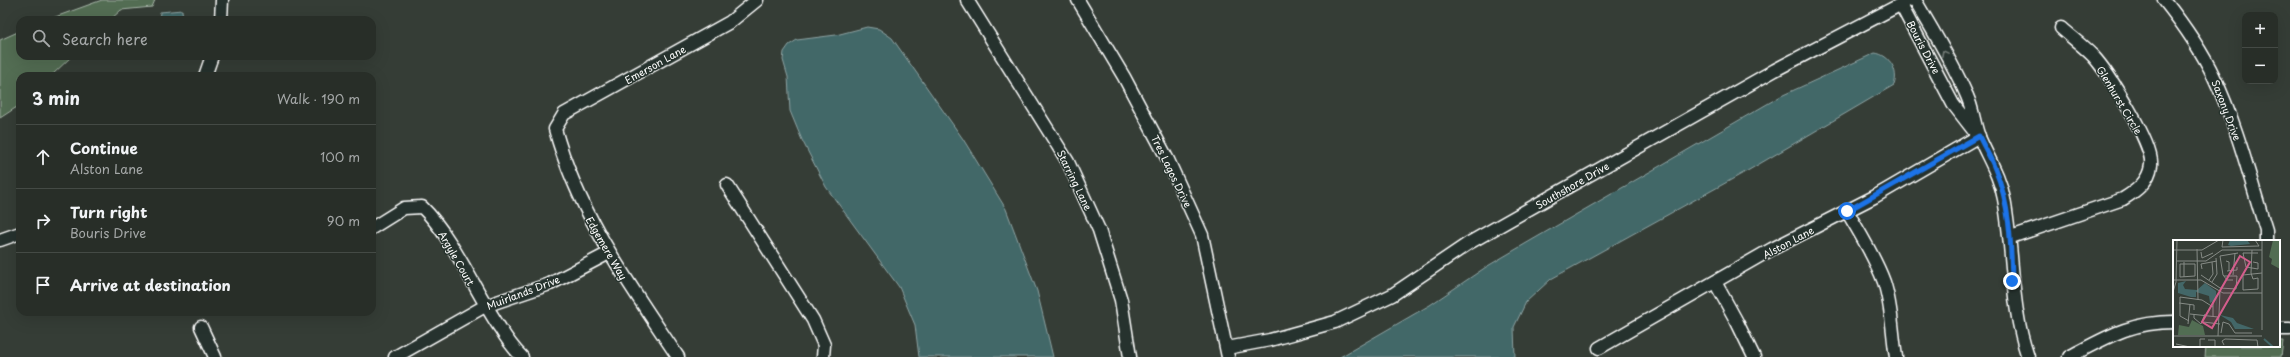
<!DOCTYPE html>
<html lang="en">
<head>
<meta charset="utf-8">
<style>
	:root { --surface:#282e28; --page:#303630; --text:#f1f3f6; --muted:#a5a8a8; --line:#444a45 }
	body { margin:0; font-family:"Playpen Sans",sans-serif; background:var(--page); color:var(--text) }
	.controls { position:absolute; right:12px; top:12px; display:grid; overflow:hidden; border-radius:8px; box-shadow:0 4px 16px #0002 }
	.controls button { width:36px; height:36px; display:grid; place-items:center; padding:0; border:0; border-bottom:1px solid var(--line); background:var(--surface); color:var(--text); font:20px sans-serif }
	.stop { position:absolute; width:12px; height:12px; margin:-9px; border:3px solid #1a73e8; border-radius:50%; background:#fff }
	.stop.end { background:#1a73e8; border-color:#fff; box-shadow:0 1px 4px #0008 }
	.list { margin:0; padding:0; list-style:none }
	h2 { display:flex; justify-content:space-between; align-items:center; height:52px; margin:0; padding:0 16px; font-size:17px }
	h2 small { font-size:13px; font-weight:400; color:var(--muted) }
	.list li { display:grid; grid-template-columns:26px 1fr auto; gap:12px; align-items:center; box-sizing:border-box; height:64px; padding:0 16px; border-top:1px solid var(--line) }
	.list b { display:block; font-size:15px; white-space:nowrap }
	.list p { margin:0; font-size:13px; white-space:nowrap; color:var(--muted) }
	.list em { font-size:13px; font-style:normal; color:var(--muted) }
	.icon { flex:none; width:22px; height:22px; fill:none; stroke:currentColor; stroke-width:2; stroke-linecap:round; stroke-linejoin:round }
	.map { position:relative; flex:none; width:2290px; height:357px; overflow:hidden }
	.search { position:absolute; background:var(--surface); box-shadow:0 4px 16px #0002; left:16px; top:16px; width:360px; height:44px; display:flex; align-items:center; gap:10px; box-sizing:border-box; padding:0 14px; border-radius:12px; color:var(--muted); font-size:15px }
	.panel { position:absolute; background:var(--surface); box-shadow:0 4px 16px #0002; left:16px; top:72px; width:360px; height:244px; border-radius:12px }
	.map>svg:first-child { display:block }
</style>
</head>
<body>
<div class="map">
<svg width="2290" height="357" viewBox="0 0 2290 357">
	<rect width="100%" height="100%" fill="#353d36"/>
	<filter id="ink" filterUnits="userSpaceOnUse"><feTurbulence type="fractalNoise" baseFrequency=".025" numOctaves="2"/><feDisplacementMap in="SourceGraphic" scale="8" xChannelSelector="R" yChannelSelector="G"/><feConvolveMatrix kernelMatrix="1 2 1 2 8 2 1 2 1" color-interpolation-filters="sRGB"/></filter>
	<g filter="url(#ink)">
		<g fill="#526d53" stroke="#a8b6a9">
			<path d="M 102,0 L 155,0 L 152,7 L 121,10 L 110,20 L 47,20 Z"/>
			<path d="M 20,31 L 20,56 L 72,56 L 51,76 L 20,76 L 20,105 L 0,118 L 0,40 Z"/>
			<path d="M 2279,341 L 2283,341 L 2281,357 L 2205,357 L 2206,346 L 2279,346 Z"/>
		</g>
		<g fill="#436768" stroke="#8ea4a4">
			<path d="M 182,10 L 183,20 L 159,20 L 160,12 Z"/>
			<path d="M 867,27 L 879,29 L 892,38 L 963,139 L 1006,209 L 1037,291 L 1053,357 L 919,357 L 915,325 L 899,287 L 826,187 L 802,140 L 790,111 L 788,77 L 783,60 L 784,52 L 789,45 L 797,40 L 836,35 Z"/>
			<path d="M 1875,53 C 1890,55 1899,71 1894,85 L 1749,170 L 1551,279 L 1526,302 L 1514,327 L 1515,357 L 1340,357 L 1430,305 L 1486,267 L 1525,244 L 1781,96 Z"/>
		</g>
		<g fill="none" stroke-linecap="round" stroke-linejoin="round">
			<g stroke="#fff" stroke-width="15">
				<g id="minor">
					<path d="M 967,0 L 1068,162 L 1099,230 L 1121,300 L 1130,357"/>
					<path d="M 1078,0 L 1124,77 L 1168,160 L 1202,235 L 1228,357"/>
					<path d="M 1915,0 C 1933,31 1953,63 1967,96 C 1973,109 1974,124 1979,137 C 1988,158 2000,176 2004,199 C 2014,252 2010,306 2028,357"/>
					<path d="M 2164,0 C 2183,24 2201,49 2214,77 C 2237,125 2250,179 2266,230 L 2266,241"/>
					<path d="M 1901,5 L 1953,104 L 1974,131"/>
					<path d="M 221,20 L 222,0"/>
					<path d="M 205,76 L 212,56"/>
					<path d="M 727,185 L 813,320 L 824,345 L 823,357"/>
					<path d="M 1847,211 C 1860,234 1875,257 1884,282 C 1892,306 1892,332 1896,357"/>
					<path d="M 372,228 L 404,208 L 422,207 C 452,236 475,291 500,328 C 506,338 513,348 522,357"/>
					<path d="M 2011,237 L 2123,199 C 2136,191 2149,182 2151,165 C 2154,145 2108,72 2093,56 C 2083,46 2071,37 2061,28"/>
					<path d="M 0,240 L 20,233"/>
					<path d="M 1715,282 L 1737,322 L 1754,357"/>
					<path d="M 201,327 L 215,357"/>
					<path d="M 2279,329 L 2290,329"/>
					<path d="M 1227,348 L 1270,340 L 1335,322 L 1392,295 L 1469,243 L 1775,70 L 1909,0"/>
					<path d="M 1599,348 L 1772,249 L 1874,197 L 1979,136"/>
					<path d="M 395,357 L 485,306 L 550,284 L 609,253"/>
					<path d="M 678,357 C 630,285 578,214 555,129 L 564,114 L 730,22 L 757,0"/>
					<path d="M 2069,357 C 2107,337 2130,322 2174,322"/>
				</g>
			</g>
			<use href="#minor" stroke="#26332d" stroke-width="12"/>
		</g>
		<defs><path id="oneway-chevron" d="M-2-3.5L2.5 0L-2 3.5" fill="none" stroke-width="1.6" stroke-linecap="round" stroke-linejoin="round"/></defs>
		<use stroke="#727a76" href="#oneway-chevron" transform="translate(1944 53) rotate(-118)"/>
	</g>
	<g fill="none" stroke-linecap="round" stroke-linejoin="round" filter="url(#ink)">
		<path stroke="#1a73e8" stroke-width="5" d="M 1847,211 L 1979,136 C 1984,147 1991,158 1995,169 C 2010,204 2011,243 2012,281"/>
	</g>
	<g text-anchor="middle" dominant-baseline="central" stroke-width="3" stroke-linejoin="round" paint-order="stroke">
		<g font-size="10" fill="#fff" stroke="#26332d">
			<text transform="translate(1924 47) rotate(62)">Bouris Drive</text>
			<text transform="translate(655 64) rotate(-29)">Emerson Lane</text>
			<text transform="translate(2120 100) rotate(59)">Glenhurst Circle</text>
			<text transform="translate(2227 110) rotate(69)">Saxony Drive</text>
			<text transform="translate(1172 171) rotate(64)">Tres Lagos Drive</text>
			<text transform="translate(1075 180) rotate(64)">Starring Lane</text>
			<text transform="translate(1572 185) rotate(-30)">Southshore Drive</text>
			<text transform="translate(1788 242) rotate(-28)">Alston Lane</text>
			<text transform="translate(607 248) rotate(60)">Edgemere Way</text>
			<text transform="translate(457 258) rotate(60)">Argyle Court</text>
			<text transform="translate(523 292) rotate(-21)">Muirlands Drive</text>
		</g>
	</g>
	<g transform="translate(2173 240)">
		<rect width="107" height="107" fill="#353d36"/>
		<path d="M 100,0 L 107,0 L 107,29 L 98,24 L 99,19 L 96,17 ZM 19,80 L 30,86 L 32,95 L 5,95 L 6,85 L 16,87 Z" fill="#526d53"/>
		<path d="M 57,0 L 74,0 L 77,4 L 58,6 L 55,5 ZM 13,41 L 10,45 L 12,49 L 24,50 L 32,43 L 43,51 L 44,75 L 43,60 L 37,63 L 36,56 L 23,52 L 23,57 L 18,57 L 5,53 L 5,43 ZM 47,75 L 60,78 L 64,83 L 81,89 L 62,89 L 58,82 Z" fill="#436768"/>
		<path fill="none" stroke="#436768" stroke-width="2" d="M 91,99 L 100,107"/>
		<path fill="none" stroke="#868b86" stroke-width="1" d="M 50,0 L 49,7 L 86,6 L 82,0M 89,0 L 89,90M 24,9 L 25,60M 0,10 L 29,10 L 46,0M 28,12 L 29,18 L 40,13M 4,21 L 33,21 L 49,10 L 89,10M 53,21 L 56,22 L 56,31M 80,22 L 85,23 L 85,29 L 73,27 L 70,13 L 85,13M 7,24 L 22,24 L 22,36 L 7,37 ZM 29,29 L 28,24 L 44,21M 54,31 L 64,30 L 64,27M 28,35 L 47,48 L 63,49 L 64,36 L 51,36M 60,35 L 62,13M 11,37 L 11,22M 0,40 L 28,40 L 50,53 L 89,53M 36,40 L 40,34 L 39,22M 60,40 L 54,40 L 50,35 L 47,16 L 65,13M 39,42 L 44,34 L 43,18M 70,50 L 85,49 L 85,38 L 80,39 L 78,33 L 79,10M 70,50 L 70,35 L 89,33M 0,52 L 3,42 L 4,0M 6,63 L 21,65 L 21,70M 17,74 L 45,77M 21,74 L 21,78 L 28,84 L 32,74M 40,77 L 40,62M 16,81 L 7,76 L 7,57 L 29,60 L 40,67M 30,82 L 47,84M 15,84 L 17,64M 48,93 L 50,82 L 56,84 L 62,93 L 79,93M 0,96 L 89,96M 45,96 L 47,51M 35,100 L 42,100 L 42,107M 3,104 L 17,107M 51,105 L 49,101 L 52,99 L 80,100 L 84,100 L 85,107M 27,107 L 27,99 L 32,99"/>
		<path fill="#d45d8c" fill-opacity="0.15" stroke="#d45d8c" stroke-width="2" d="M 67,16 L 77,22 L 39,88 L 29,82 Z"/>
		<rect width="107" height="107" fill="none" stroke="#fff" stroke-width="2"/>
	</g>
</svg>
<div class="controls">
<button>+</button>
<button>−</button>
</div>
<div class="stop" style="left:1847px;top:211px"></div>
<div class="stop end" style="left:2012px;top:281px"></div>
<div class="search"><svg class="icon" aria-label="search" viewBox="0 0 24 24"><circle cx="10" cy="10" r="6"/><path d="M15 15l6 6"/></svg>Search here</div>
<section class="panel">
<h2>3 min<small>Walk · 190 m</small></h2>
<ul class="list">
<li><svg class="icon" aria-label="ahead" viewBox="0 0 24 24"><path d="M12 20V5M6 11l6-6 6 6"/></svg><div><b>Continue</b><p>Alston Lane</p></div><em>100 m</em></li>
<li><svg class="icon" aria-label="right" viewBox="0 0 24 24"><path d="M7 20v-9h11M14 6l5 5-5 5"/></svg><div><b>Turn right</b><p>Bouris Drive</p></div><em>90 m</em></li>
<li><svg class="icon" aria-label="arrive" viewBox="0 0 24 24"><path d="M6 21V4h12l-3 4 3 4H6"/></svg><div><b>Arrive at destination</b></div></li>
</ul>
</section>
</div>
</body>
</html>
